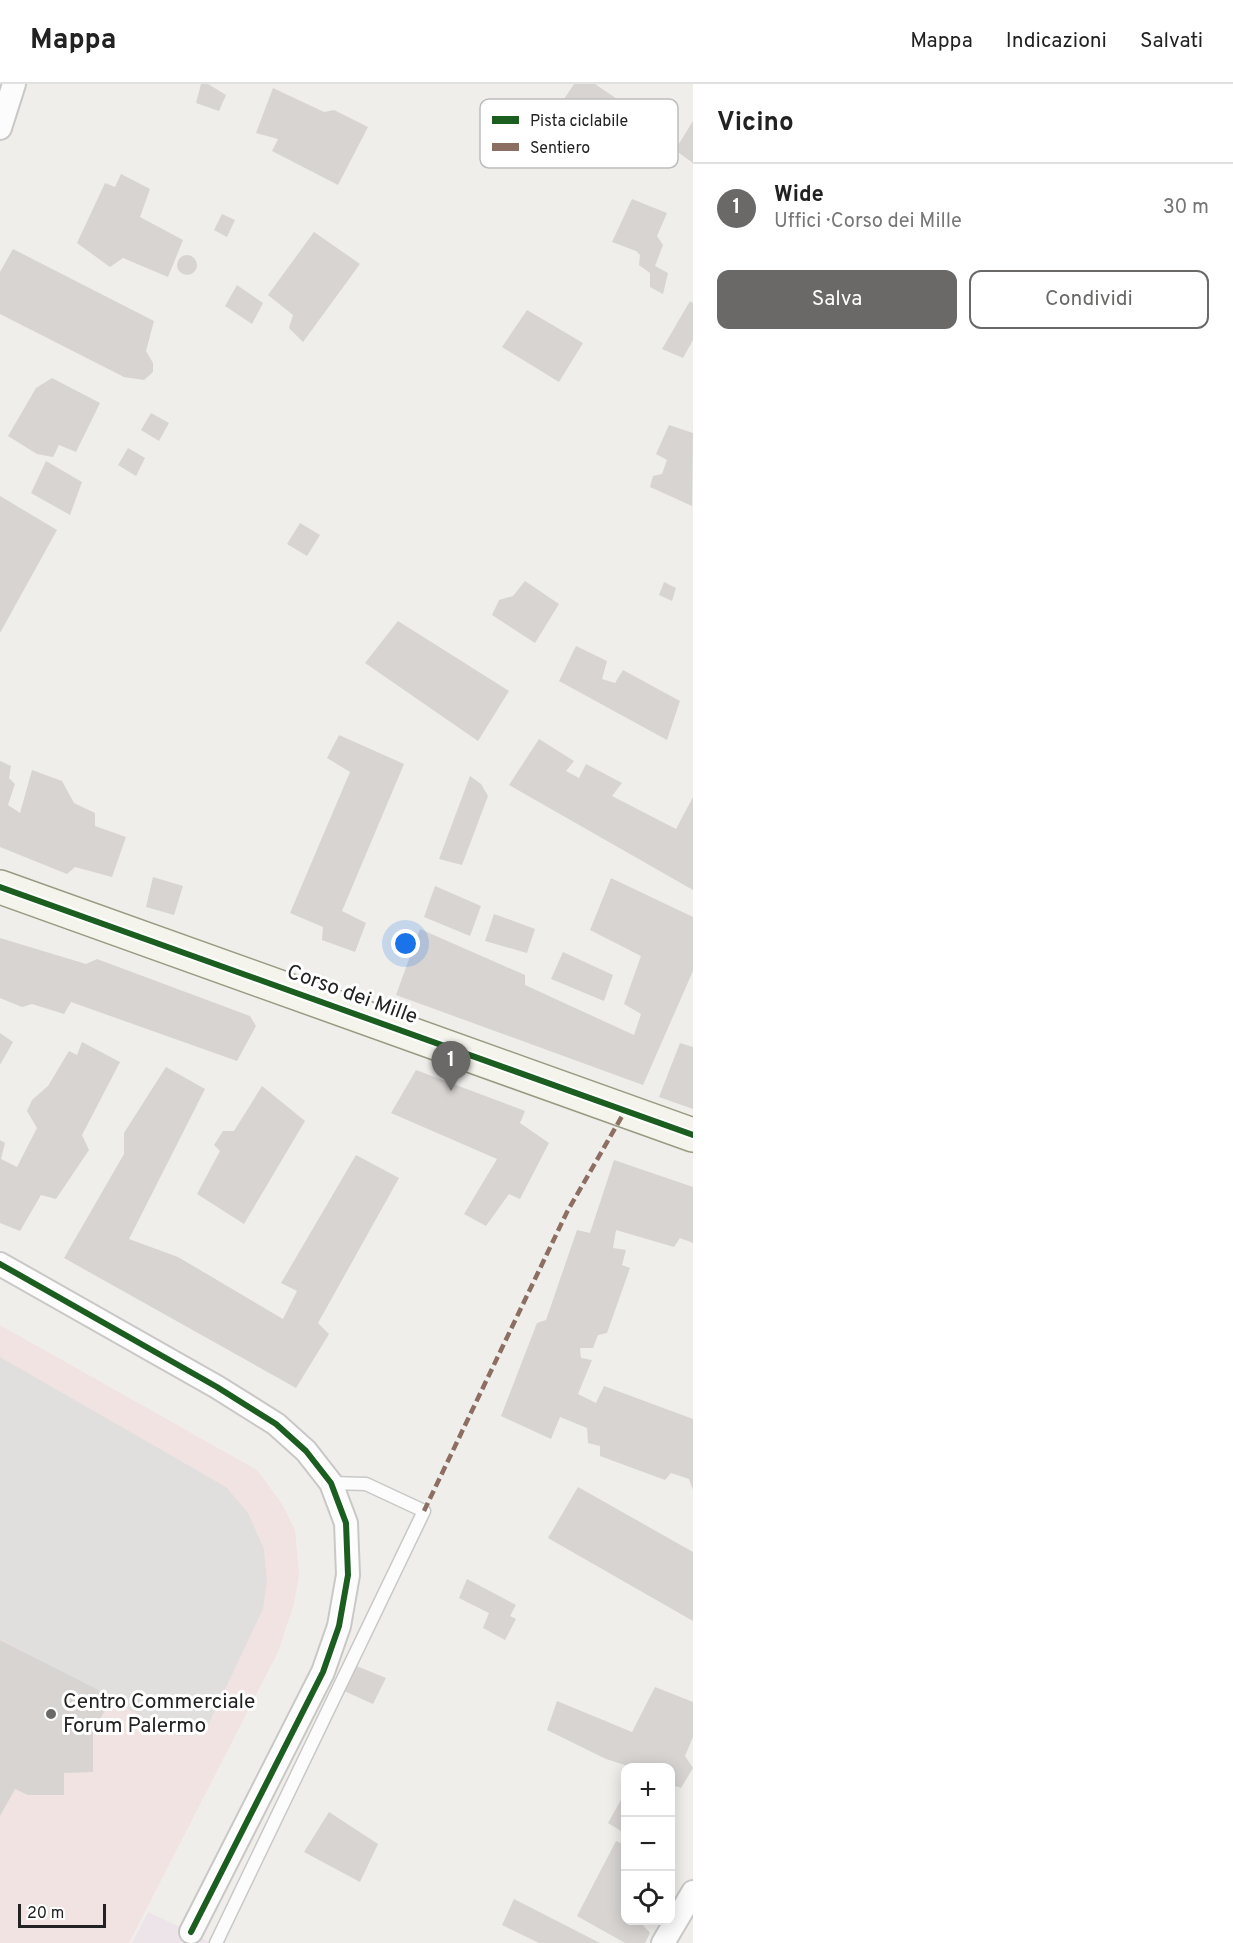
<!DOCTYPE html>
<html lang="it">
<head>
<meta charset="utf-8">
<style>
	:root { --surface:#fff; --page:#f6f6f6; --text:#222; --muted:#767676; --line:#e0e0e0; --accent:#6a6968 }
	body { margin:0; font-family:Overpass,sans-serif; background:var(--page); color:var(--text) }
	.controls { position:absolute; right:18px; bottom:18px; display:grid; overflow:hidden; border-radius:12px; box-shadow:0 3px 15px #0003 }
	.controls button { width:54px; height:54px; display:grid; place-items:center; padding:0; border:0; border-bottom:2px solid var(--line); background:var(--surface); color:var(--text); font:30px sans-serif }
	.scale { position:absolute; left:18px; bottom:15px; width:88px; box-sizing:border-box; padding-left:6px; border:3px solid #222; border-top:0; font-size:16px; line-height:21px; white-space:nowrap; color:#222; -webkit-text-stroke:4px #fff; paint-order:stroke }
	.you { position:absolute; left:406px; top:860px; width:21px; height:21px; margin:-15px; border:4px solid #fff; border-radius:50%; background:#1a73e8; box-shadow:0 0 0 9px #1a73e833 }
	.badge { display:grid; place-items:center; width:39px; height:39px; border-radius:50%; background:var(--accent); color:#fff; font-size:20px; font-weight:700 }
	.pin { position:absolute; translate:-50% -50px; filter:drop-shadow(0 2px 3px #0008) }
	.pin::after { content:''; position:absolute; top:32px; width:21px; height:18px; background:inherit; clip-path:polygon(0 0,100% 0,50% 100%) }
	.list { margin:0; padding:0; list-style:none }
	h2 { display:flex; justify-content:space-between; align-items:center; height:78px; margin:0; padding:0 24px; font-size:26px }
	h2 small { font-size:20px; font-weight:400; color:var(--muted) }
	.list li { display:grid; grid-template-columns:39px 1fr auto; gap:18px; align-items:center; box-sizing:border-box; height:90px; padding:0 24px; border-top:2px solid var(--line) }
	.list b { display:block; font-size:22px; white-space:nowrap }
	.list p { margin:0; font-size:20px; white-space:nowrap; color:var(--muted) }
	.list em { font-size:20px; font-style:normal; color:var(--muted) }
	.actions { display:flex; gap:12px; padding:18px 24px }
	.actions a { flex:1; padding:14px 0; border:2px solid var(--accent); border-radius:12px; text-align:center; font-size:21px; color:var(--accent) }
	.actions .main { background:var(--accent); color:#fff }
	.icon { flex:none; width:33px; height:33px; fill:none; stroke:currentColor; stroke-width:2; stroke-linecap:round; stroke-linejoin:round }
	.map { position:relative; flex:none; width:693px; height:1859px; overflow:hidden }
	header { display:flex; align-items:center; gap:36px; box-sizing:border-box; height:84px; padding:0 30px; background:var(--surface); border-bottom:2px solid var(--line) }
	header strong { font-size:28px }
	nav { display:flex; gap:33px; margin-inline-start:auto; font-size:21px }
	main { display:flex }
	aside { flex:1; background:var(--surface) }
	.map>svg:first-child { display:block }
</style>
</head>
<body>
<header>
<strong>Mappa</strong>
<nav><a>Mappa</a><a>Indicazioni</a><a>Salvati</a></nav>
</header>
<main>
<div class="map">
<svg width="693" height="1859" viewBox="0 0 693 1859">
	<rect width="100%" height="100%" fill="#f0eeeb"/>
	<path fill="#f1e3e1" d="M 0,1241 L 257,1386 L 282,1420 L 295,1446 L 299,1490 L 294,1520 L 278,1568 L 129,1859 L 0,1859 Z"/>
	<path fill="#ede4e9" d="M 148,1828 L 191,1848 L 210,1859 L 132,1859 Z"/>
	<path fill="#e0dfde" d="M 0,1273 L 226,1403 L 248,1429 L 264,1465 L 267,1498 L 263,1525 L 204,1650 L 178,1652 L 0,1555 Z"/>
	<g fill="#d7d4d2">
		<path d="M 201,0 L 208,0 L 226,11 L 219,27 L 196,19 Z"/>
		<path d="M 574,0 L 595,0 L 639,30 L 610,76 L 551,35 Z"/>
		<path d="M 273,4 L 324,28 L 334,26 L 368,43 L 338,101 L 272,67 L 278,55 L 256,49 Z"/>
		<path d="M 693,37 L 693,79 L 675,66 Z"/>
		<path d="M 121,90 L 150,105 L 140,133 L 183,156 L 168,193 L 123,174 L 110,183 L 77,159 L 105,99 L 115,103 Z"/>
		<path d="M 632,115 L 667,129 L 657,152 L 663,161 L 655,182 L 668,189 L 663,210 L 650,203 L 650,189 L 639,181 L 640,171 L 636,167 L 612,158 Z"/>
		<path d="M 222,130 L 235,136 L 227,153 L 214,146 Z"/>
		<path d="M 314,148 L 360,180 L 303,258 L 289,244 L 293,231 L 268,211 Z"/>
		<path d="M 13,165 L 154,237 L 146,267 L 153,279 L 153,288 L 144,296 L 124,293 L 0,230 L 0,188 Z"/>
		<circle cx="187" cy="181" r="10"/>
		<path d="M 237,201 L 263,219 L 252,240 L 225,222 Z"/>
		<path d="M 690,217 L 693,219 L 693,256 L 683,274 L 662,265 Z"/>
		<path d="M 527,226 L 583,259 L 559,298 L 502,263 Z"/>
		<path d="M 52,294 L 100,319 L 76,368 L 59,361 L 53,373 L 37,370 L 8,352 L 36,304 Z"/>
		<path d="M 151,329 L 169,339 L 159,357 L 141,346 Z"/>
		<path d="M 669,341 L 693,349 L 692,422 L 650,403 L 653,392 L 662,390 L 667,376 L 656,370 Z"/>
		<path d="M 128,364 L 145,374 L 136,392 L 118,381 Z"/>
		<path d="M 46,377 L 82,398 L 70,431 L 31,409 Z"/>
		<path d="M 0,412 L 57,446 L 0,549 Z"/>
		<path d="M 300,439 L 320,451 L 307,472 L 287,460 Z"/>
		<path d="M 525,497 L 559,520 L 535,559 L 492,531 L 499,516 L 513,512 Z"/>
		<path d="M 664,498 L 676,504 L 672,517 L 659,511 Z"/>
		<path d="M 398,537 L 509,607 L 478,657 L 365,579 Z"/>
		<path d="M 576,562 L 607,577 L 602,595 L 615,599 L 623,586 L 680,617 L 667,656 L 559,597 Z"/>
		<path d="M 339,651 L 404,680 L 342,827 L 366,839 L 355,868 L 322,856 L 323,843 L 290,829 L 350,688 L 327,674 Z"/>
		<path d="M 539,655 L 574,677 L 566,687 L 579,694 L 586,680 L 622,699 L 612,712 L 676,745 L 693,713 L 693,806 L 509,701 Z"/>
		<path d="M 0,677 L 11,682 L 9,694 L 15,700 L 8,721 L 20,729 L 32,686 L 62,697 L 74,719 L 95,729 L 95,742 L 126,753 L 112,793 L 75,783 L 67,790 L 0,763 Z"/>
		<path d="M 470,692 L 481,700 L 488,712 L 462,781 L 439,775 Z"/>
		<path d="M 153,793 L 183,802 L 174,831 L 146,823 Z"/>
		<path d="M 611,794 L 693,833 L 693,887 L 643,1001 L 396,911 L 420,845 L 525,891 L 525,901 L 634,951 L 641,930 L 624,920 L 641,872 L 590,846 Z"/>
		<path d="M 435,802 L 481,822 L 470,852 L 424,833 Z"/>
		<path d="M 494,830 L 535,845 L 527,869 L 485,857 Z"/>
		<path d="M 0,854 L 86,880 L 97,875 L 250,932 L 256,942 L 237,977 L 71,918 L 64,930 L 32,920 L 22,923 L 0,914 Z"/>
		<path d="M 563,868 L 613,891 L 604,917 L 551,895 Z"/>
		<path d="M 0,949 L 13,958 L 0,981 Z"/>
		<path d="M 82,958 L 120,978 L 82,1051 L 89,1066 L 56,1115 L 41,1111 L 20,1147 L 0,1139 L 0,1056 L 5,1059 L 1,1075 L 17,1083 L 37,1044 L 27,1027 L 32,1016 L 48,1002 L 69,967 L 77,971 Z"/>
		<path d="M 680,959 L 693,963 L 693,1025 L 659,1013 Z"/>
		<path d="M 166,983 L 205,1005 L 129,1155 L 178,1173 L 283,1235 L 297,1207 L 281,1199 L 356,1071 L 399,1094 L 318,1239 L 329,1250 L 296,1304 L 64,1174 L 124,1070 L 124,1049 Z"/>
		<path d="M 416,986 L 525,1027 L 520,1039 L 549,1059 L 520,1115 L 509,1110 L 486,1142 L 464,1130 L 497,1075 L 391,1029 Z"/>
		<path d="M 262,1002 L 305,1037 L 244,1140 L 197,1110 L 220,1067 L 214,1061 L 223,1047 L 234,1047 Z"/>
		<path d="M 614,1076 L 693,1103 L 693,1159 L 680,1154 L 674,1163 L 616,1146 L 613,1164 L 626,1166 L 622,1181 L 630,1184 L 607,1249 L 598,1251 L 593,1264 L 580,1264 L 581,1274 L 592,1276 L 578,1310 L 596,1319 L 604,1302 L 693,1335 L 693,1406 L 689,1395 L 671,1389 L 665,1396 L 600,1372 L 600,1362 L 588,1359 L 587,1344 L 560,1333 L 551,1355 L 501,1332 L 537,1239 L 546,1236 L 577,1146 L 590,1149 Z"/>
		<path d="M 578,1403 L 693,1468 L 693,1537 L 548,1454 Z"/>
		<path d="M 467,1495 L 516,1521 L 510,1532 L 516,1535 L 505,1556 L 483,1544 L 489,1529 L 459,1514 Z"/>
		<path d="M 0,1556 L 112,1613 L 93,1648 L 93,1688 L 64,1689 L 64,1711 L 28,1711 L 15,1705 L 0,1732 Z"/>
		<path d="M 354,1581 L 386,1594 L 373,1620 L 342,1606 Z"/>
		<path d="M 655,1603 L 693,1618 L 693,1653 L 685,1672 L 693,1684 L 681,1704 L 670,1700 L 670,1684 L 634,1684 L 606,1675 L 547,1646 L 557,1617 L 632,1648 Z"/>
		<path d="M 626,1707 L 626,1750 L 608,1739 Z"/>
		<path d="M 329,1728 L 378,1760 L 360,1798 L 304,1768 Z"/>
		<path d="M 616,1757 L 626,1761 L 626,1836 L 645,1836 L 643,1841 L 650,1849 L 645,1859 L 625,1859 L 577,1832 Z"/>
		<path d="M 514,1815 L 600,1859 L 539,1859 L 502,1841 Z"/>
	</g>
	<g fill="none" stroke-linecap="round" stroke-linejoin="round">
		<g stroke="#c9c8c7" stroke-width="15">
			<path id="lane" d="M 216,1859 L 424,1427 L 366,1400 L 331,1399"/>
		</g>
		<g stroke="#c9c8c7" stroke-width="26">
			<g id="street">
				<path d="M 0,44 L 14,0"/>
				<path d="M 0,1180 L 217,1303 L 276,1340 L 306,1367 L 331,1399 L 346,1439 L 348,1491 L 339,1542 L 323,1588 L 191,1848"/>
				<path d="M 663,1859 L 693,1808"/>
			</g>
		</g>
		<g stroke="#999a82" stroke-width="36">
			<path id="secondary" d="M 0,803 L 693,1051"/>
		</g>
		<use href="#lane" stroke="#fdfcfc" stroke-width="12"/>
		<use href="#street" stroke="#fdfcfc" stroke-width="22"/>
		<use href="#secondary" stroke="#f4f4ed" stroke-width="33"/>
		<path stroke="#8d6e63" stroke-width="4.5" stroke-dasharray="9 4.5" stroke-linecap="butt" d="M 424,1427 L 567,1128 L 625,1027"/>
		<g stroke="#fff" stroke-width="10">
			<g id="cycleway">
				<path d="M 0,803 L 693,1051"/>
				<path d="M 0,1180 L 217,1303 L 276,1340 L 306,1367 L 331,1399 L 346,1439 L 348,1491 L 339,1542 L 323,1588 L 191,1848"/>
			</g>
		</g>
		<use href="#cycleway" stroke="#1b5e20" stroke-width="6"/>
	</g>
	<circle fill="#6a6968" stroke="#fff" stroke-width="2" cx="51" cy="1630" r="6"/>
	<g text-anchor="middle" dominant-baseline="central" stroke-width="6" stroke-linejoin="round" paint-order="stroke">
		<g font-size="21" fill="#222" stroke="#fff">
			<text transform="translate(352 911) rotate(20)">Corso dei Mille</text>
		</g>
		<g font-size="21" fill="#222" stroke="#fff" text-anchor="start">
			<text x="63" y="1618">Centro Commerciale<tspan x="63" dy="24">Forum Palermo</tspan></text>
		</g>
	</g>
	<rect x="480" y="15" width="198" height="69" rx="9" fill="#fff" stroke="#bdbdbd" stroke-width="1.5"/>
	<rect x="492" y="32" width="27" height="8" fill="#1b5e20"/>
	<rect x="492" y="59" width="27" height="8" fill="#8d6e63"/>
	<g font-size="16" fill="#222">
		<text x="530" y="42">Pista ciclabile</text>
		<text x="530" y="69">Sentiero</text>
	</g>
</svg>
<div class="controls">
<button>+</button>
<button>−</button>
<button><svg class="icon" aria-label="locate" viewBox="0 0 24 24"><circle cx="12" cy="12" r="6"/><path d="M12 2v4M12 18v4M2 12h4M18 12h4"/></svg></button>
</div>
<div class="scale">20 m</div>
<div class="you"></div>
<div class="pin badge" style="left:451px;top:1007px">1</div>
</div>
<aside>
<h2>Vicino<small></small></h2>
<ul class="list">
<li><span class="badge">1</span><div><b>Wide</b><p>Uffici · Corso dei Mille</p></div><em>30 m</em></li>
</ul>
<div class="actions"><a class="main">Salva</a><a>Condividi</a></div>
</aside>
</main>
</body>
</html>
